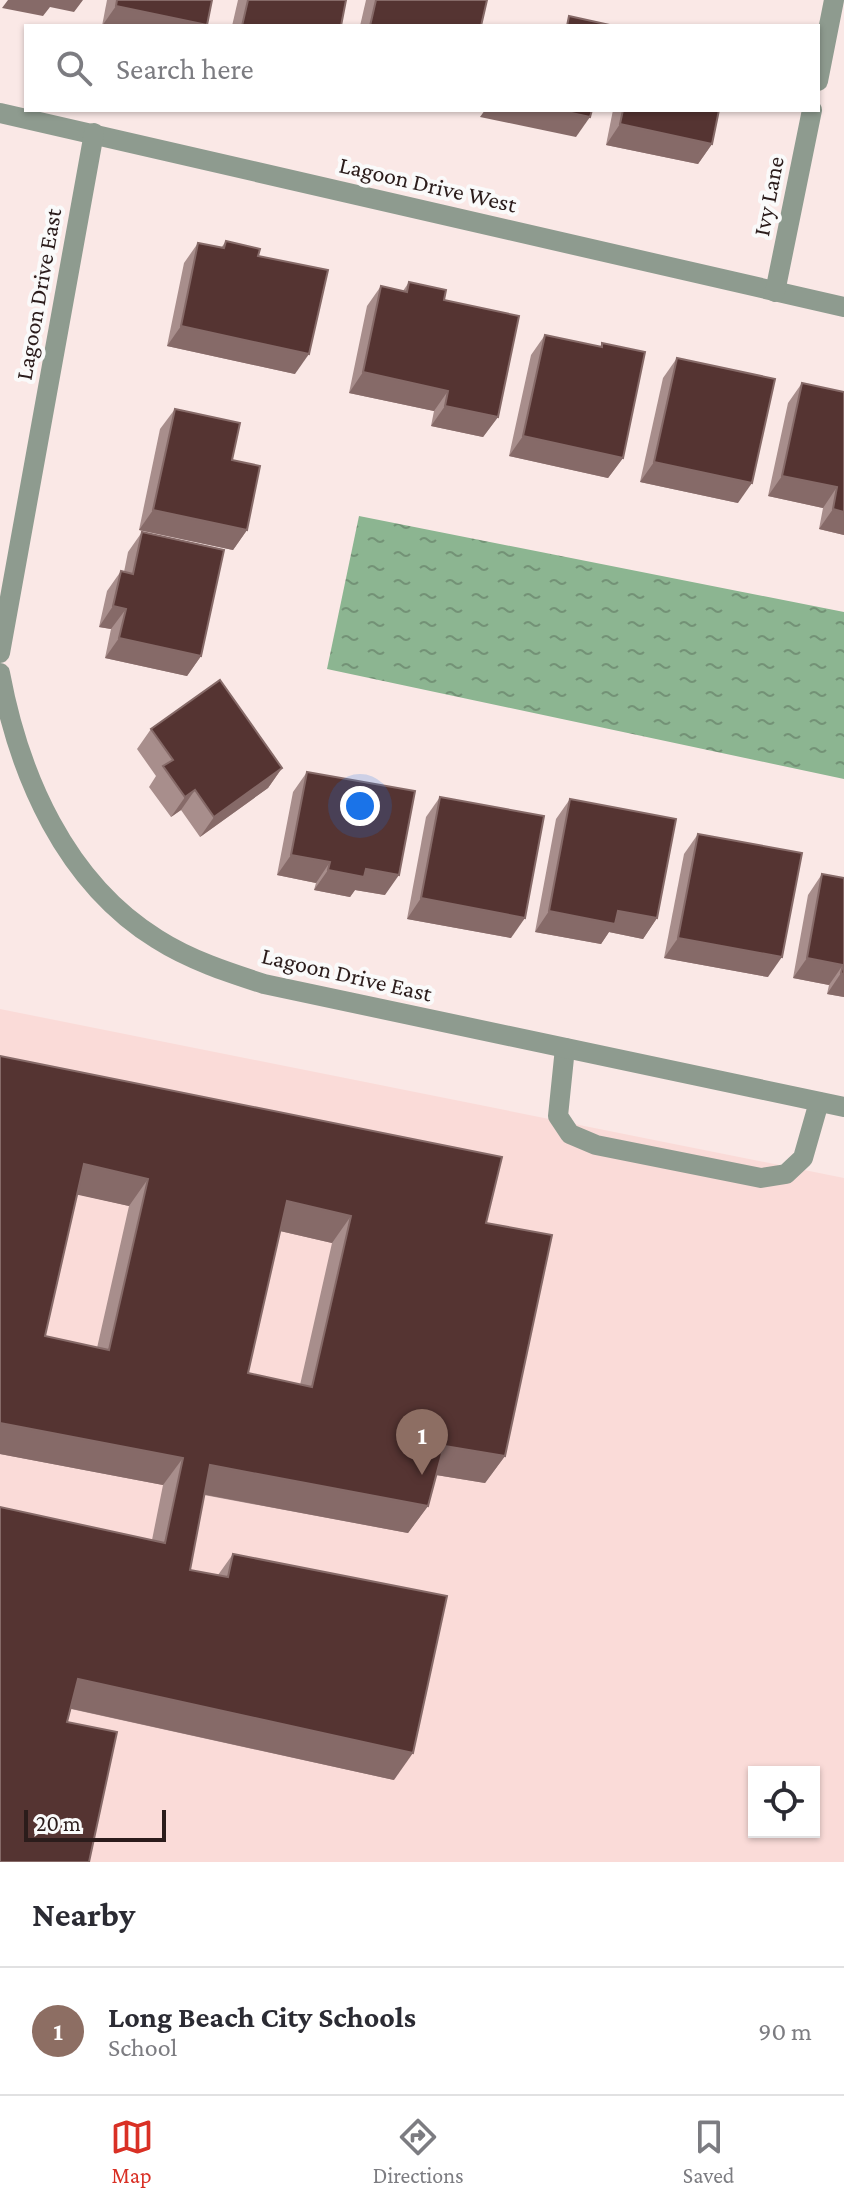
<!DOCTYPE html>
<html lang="en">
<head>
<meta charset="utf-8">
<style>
	:root { --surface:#fff; --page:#f2f2f3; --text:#2b2b33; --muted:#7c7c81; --line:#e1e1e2; --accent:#d93025 }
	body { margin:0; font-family:"Crimson Pro",serif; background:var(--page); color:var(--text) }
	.controls { position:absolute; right:24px; bottom:24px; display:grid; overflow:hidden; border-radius:0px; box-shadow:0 2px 6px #0004 }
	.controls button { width:72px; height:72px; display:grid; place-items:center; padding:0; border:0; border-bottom:2px solid var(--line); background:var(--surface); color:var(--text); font:40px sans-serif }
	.scale { position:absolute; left:24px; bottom:20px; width:142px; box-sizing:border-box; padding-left:8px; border:4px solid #2b1c1b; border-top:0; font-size:22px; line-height:28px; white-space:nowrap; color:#2b1c1b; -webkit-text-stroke:6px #fafafa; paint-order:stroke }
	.you { position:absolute; left:360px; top:806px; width:28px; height:28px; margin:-20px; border:6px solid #fff; border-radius:50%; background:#1a73e8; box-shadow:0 0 0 12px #1a73e833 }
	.badge { display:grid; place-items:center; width:52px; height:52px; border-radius:50%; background:var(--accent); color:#fff; font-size:26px; font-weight:700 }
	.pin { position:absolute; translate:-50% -66px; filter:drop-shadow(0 2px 4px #0008) }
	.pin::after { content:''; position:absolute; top:42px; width:28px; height:24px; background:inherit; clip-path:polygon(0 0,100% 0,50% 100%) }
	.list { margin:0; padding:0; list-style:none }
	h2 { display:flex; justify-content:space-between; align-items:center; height:104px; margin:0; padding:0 32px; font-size:34px }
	h2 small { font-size:26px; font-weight:400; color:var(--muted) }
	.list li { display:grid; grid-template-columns:52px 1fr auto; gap:24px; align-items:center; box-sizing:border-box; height:128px; padding:0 32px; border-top:2px solid var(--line) }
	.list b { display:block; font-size:30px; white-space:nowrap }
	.list p { margin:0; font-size:26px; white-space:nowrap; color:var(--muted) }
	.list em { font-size:26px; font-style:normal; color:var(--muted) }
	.icon { flex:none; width:44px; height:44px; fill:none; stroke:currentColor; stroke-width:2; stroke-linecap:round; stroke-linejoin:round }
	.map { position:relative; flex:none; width:844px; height:1862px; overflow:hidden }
	.search { position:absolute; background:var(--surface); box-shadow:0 2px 6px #0004; left:24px; right:24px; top:24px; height:88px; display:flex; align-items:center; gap:20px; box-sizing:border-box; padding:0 28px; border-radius:0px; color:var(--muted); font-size:30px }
	.sheet { height:232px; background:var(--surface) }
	nav { display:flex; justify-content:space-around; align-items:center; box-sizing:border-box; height:112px; border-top:2px solid var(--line); background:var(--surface); font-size:22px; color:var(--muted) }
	nav a { display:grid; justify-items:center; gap:4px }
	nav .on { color:var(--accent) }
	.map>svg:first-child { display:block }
</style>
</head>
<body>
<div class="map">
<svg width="844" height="1862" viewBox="0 0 844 1862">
	<defs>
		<pattern id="water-ripples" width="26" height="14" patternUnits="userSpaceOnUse" patternTransform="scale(2)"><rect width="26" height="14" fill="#8cb591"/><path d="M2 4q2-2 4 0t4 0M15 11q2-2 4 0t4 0" fill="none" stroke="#739276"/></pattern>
	</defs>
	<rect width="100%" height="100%" fill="#fae8e6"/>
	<path fill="#fadbd8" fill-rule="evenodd" d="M 0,1009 L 844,1178 L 844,1862 L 0,1862 ZM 754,1772 L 814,1772 L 814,1832 L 754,1832 Z"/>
	<path fill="url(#water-ripples)" d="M 359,516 L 844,612 L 844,779 L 327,669 Z"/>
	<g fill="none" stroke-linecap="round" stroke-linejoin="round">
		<path stroke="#8e9b8f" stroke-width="20" d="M 565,1048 L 558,1116 L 570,1134 L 596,1145 L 761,1178 L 786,1174 L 803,1158 L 819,1102"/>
		<g stroke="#8e9b8f" stroke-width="20">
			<path d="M 818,81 L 834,0"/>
			<path d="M 0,113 L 844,307"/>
			<path d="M 775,292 L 812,110"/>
			<path d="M 0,653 L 94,133"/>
			<path d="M 0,673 C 19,775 65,882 157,939 C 190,960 227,972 264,984 L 844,1107"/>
		</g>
	</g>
	<g fill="#a88e8c" fill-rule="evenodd">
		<path d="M 107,0 L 212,0 L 206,26 L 102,26 Z"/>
		<path d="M 238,0 L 346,0 L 341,26 L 232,26 Z"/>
		<path d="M 366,0 L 487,0 L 481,26 L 360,26 Z"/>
		<path d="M 613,110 L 719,110 L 712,144 L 698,164 L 606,145 Z"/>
		<path d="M 226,241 L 258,256 L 295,374 L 167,346 L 184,263 L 198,243 L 221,248 Z"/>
		<path d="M 409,282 L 444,300 L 498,417 L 483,437 L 431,426 L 434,411 L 349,393 L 367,306 L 381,286 L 403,291 Z"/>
		<path d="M 545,335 L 600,347 L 602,343 L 623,458 L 608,478 L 509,456 L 531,355 Z"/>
		<path d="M 677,358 L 738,503 L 640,482 L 663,378 Z"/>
		<path d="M 802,383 L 844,392 L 844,535 L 819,529 L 823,508 L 768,496 L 788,403 Z"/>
		<path d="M 175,409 L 232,460 L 247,530 L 233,550 L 139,530 L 160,429 Z"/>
		<path d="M 142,532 L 201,656 L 187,676 L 105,658 L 111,629 L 99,627 L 107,591 L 121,571 L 124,572 L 128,552 Z"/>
		<path d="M 151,729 L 282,768 L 268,788 L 200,837 L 181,810 L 171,817 L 149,787 L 156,776 L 137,749 Z"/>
		<path d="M 307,772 L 385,895 L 355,890 L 350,897 L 314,890 L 316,883 L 277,875 L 293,792 Z"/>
		<path d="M 440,797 L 511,938 L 407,919 L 426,817 Z"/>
		<path d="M 570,799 L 657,918 L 643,939 L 609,932 L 601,944 L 535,932 L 556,819 Z"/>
		<path d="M 698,834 L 768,977 L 664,958 L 684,854 Z"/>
		<path d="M 822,874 L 844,878 L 844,997 L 827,994 L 829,985 L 793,978 L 808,895 Z"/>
		<path d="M 0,1056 L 486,1223 L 505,1456 L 485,1483 L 436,1475 L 428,1506 L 408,1533 L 204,1495 L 190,1570 L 218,1575 L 233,1554 L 394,1780 L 71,1709 L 67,1722 L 0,1507 L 152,1540 L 163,1485 L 0,1454 ZM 77,1194 L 129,1206 L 97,1348 L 45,1336 ZM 280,1231 L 332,1243 L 300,1385 L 248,1373 Z"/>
	</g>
	<g fill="#866a68">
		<path d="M 8,0 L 83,0 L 74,12 L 50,7 L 43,16 L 2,8 Z"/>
		<path d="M 116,6 L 207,25 L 206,26 L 102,26 Z"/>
		<path d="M 485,110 L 558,110 L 590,117 L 576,137 L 480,117 Z"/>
		<path d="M 620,124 L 712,144 L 698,164 L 606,145 Z"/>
		<path d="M 181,326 L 309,354 L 295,374 L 167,346 Z"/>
		<path d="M 363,372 L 448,391 L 434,411 L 349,393 Z"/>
		<path d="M 445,406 L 498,417 L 483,437 L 431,426 Z"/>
		<path d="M 523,436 L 623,458 L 608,478 L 509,456 Z"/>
		<path d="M 654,462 L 752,483 L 738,503 L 640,482 Z"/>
		<path d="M 782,476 L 837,487 L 823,508 L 768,496 Z"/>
		<path d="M 833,509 L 844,512 L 844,535 L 819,529 Z"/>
		<path d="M 153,510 L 247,530 L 233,550 L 139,530 Z"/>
		<path d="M 113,606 L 126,609 L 111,629 L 99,627 Z"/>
		<path d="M 119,638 L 201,656 L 187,676 L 105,658 Z"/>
		<path d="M 282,768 L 268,788 L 200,837 L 214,817 Z"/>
		<path d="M 195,790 L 181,810 L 171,817 L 185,797 Z"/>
		<path d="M 291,855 L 330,862 L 316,883 L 277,875 Z"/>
		<path d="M 366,869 L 399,875 L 385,895 L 355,890 L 350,897 L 314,890 L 328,870 Z"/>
		<path d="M 421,898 L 525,918 L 511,938 L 407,919 Z"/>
		<path d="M 549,911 L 618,911 L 657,918 L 643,939 L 609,932 L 601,944 L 535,932 Z"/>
		<path d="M 678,938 L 782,957 L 768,977 L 664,958 Z"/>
		<path d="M 807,958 L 843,965 L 829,985 L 793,978 Z"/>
		<path d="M 841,973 L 844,974 L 844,997 L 827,994 Z"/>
		<path d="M 84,1164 L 148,1179 L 129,1206 L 65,1192 Z"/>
		<path d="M 287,1201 L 351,1216 L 332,1243 L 267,1228 Z"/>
		<path d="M 0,1423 L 183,1458 L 163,1485 L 0,1454 Z"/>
		<path d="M 444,1446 L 505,1456 L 485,1483 L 424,1473 Z"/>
		<path d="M 210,1465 L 428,1506 L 408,1533 L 191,1492 Z"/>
		<path d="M 78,1679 L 413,1753 L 394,1780 L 59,1706 Z"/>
	</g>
	<g fill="#553432" stroke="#866a68" stroke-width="2" fill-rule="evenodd">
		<path d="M 117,0 L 212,0 L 207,25 L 116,6 Z"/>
		<path d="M 248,0 L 346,0 L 341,26 L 242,26 Z"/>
		<path d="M 376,0 L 487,0 L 481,26 L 370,26 Z"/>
		<path d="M 569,16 L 610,25 L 610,26 L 567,26 Z"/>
		<path d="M 558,110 L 592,110 L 590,117 Z"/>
		<path d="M 623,110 L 719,110 L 712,144 L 620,124 Z"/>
		<path d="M 226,241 L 260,249 L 258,256 L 328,270 L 309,354 L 181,326 L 198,243 L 224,248 Z"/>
		<path d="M 409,282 L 446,290 L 444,300 L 519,316 L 498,417 L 445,406 L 448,391 L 363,372 L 381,286 L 407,292 Z"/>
		<path d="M 545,335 L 602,347 L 602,343 L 645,352 L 623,458 L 523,436 Z"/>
		<path d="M 677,358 L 775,379 L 752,483 L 654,462 Z"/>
		<path d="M 802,383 L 844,392 L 844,512 L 833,509 L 837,487 L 782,476 Z"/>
		<path d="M 175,409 L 240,423 L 232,460 L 260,466 L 247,530 L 153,510 Z"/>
		<path d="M 142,532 L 224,550 L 201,656 L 119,638 L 126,609 L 113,606 L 121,571 L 133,574 Z"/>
		<path d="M 220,680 L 282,768 L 214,817 L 195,790 L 185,797 L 163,766 L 173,760 L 151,729 Z"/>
		<path d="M 307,772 L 415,791 L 399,875 L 366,869 L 364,877 L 328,870 L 330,862 L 291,855 Z"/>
		<path d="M 440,797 L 544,816 L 525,918 L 421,898 Z"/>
		<path d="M 570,799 L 676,819 L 657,918 L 618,911 L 615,924 L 549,911 Z"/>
		<path d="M 698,834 L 802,853 L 782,957 L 678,938 Z"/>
		<path d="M 822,874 L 844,878 L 844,974 L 841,973 L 843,965 L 807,958 Z"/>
		<path d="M 0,1056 L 502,1157 L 486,1223 L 552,1235 L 505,1456 L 444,1446 L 428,1506 L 210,1465 L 190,1570 L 228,1577 L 233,1554 L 447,1596 L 413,1753 L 78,1679 L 67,1722 L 117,1732 L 89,1862 L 0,1862 L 0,1507 L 165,1543 L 183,1458 L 0,1423 ZM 84,1164 L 148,1179 L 109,1350 L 45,1336 ZM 287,1201 L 351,1216 L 312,1387 L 248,1373 Z"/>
	</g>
	<g text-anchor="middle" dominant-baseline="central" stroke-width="8" stroke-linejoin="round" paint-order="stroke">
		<g font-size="24" fill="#2b1c1b" stroke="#fafafa">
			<text transform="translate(428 184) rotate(13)">Lagoon Drive West</text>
			<text transform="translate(768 196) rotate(-79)">Ivy Lane</text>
			<text transform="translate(38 294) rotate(-80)">Lagoon Drive East</text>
			<text transform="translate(347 974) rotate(13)">Lagoon Drive East</text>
		</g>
	</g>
</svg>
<div class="controls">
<button><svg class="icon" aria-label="locate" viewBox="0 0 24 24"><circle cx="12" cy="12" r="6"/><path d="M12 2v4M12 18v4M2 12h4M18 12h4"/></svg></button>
</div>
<div class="scale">20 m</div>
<div class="you"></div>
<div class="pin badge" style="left:422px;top:1475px;background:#8d6e63">1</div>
<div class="search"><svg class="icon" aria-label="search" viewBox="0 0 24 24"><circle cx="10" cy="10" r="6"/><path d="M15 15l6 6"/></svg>Search here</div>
</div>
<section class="sheet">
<h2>Nearby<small></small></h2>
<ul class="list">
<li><span class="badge" style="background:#8d6e63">1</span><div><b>Long Beach City Schools</b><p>School</p></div><em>90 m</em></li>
</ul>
</section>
<nav>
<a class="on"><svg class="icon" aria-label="map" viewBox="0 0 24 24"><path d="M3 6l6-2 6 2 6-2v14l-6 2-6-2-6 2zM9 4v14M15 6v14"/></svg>Map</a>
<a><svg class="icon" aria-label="directions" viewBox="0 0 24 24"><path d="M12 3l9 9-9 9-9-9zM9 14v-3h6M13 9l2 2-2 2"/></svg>Directions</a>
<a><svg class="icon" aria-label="saved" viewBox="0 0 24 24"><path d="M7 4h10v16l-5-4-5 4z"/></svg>Saved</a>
</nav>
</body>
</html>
